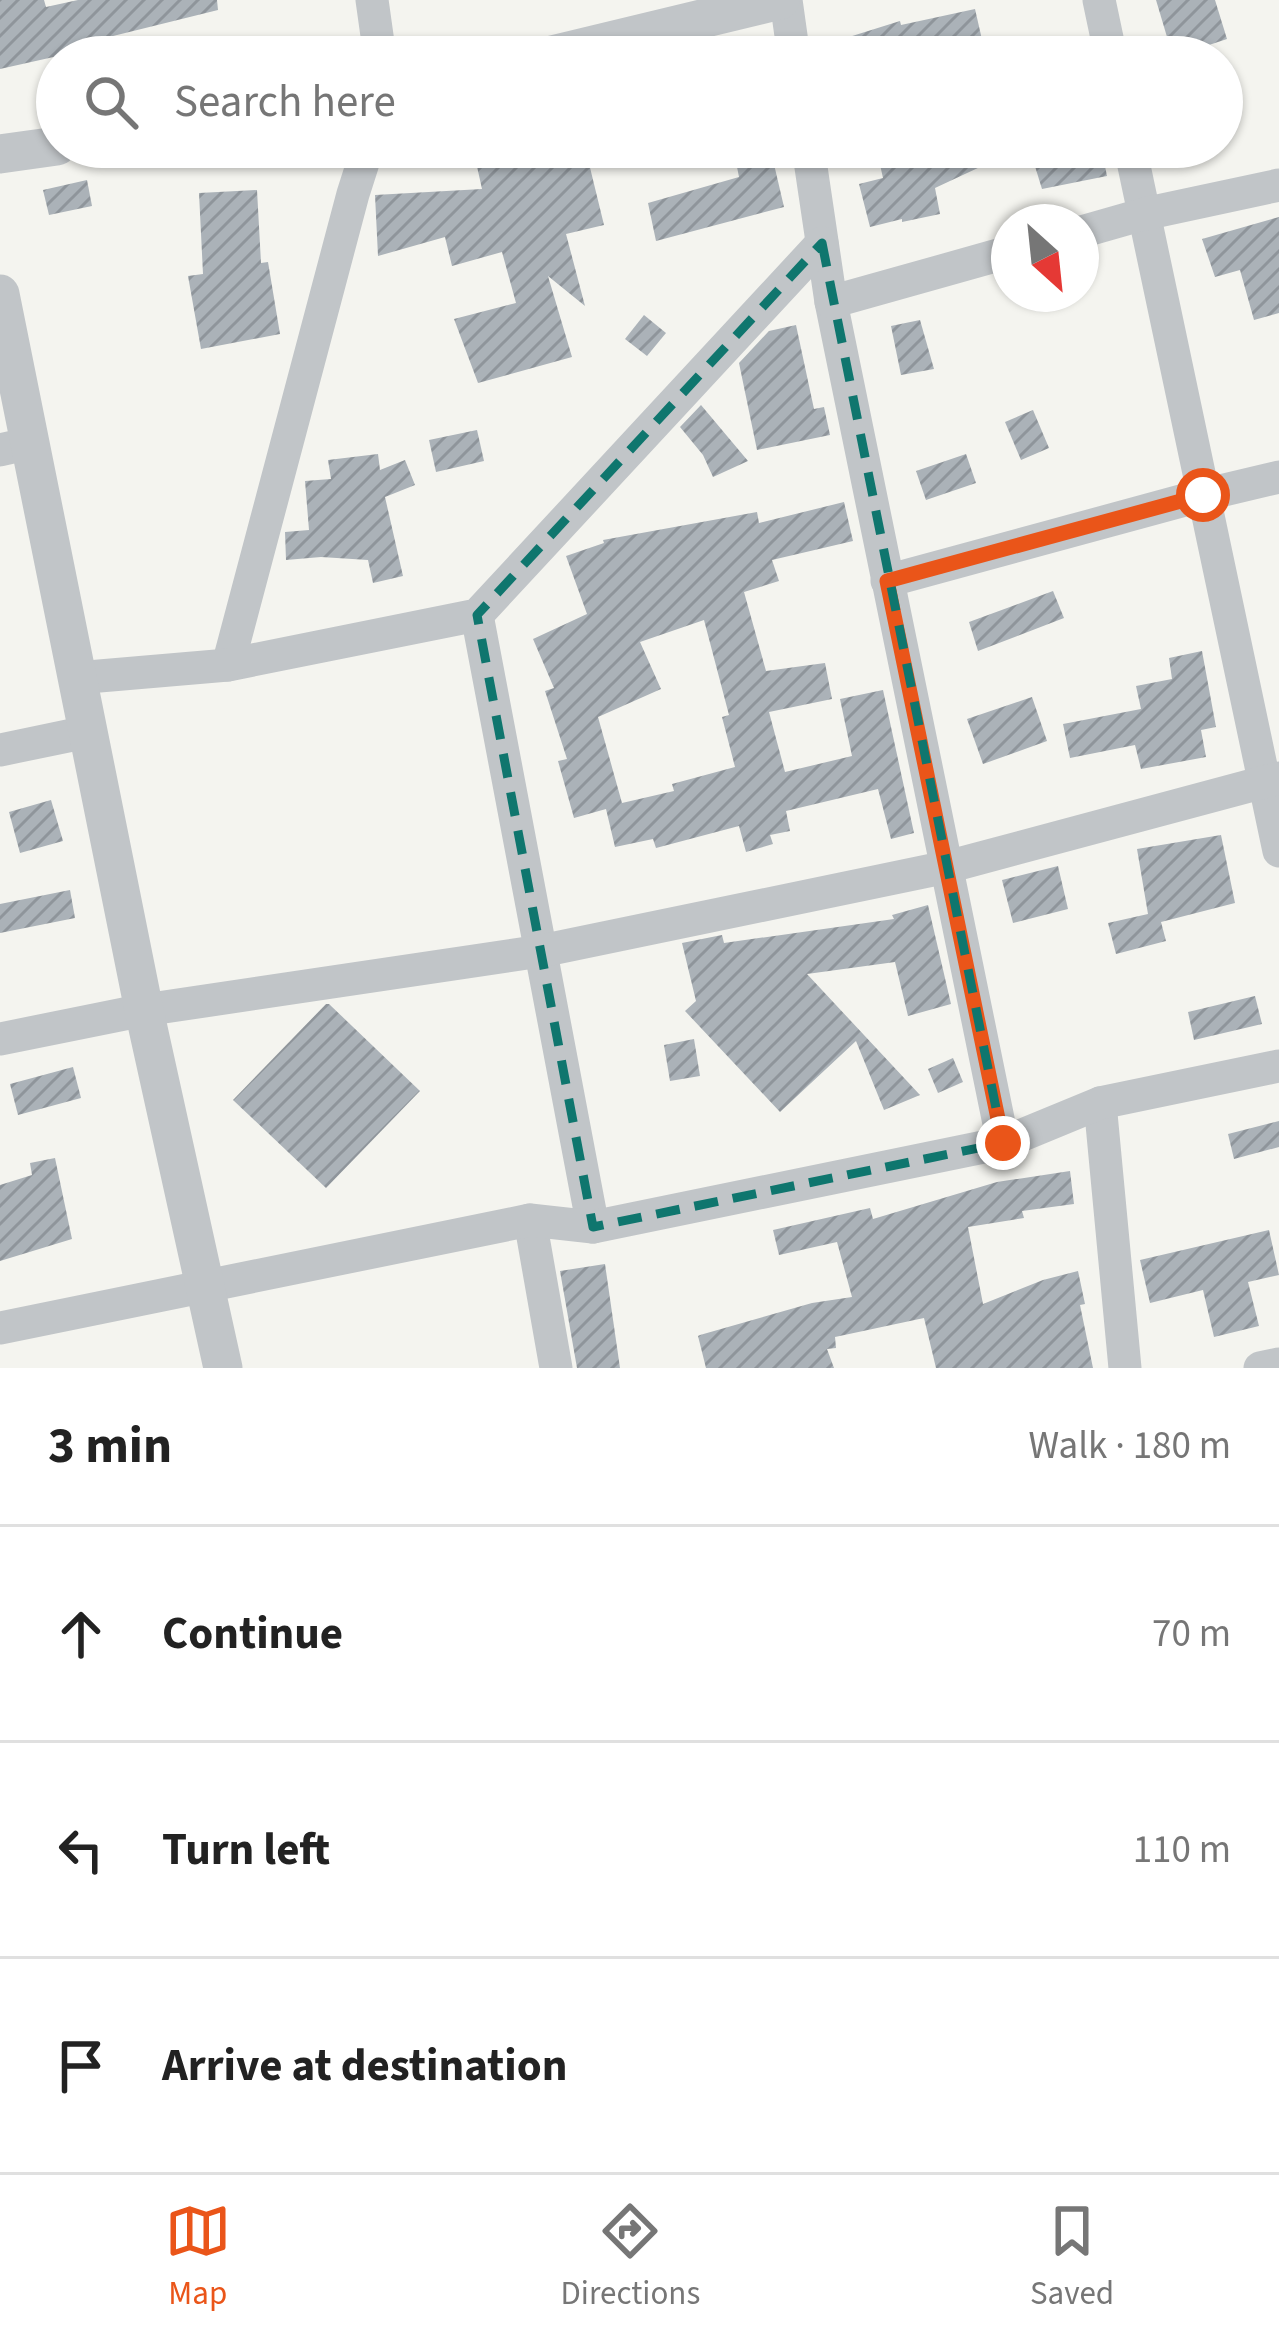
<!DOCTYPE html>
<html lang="en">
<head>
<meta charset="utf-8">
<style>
	:root { --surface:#fff; --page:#f6f6f6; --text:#222; --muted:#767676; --line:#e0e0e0; --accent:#ea5519 }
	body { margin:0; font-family:"Source Sans 3",sans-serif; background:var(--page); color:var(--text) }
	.compass { position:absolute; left:991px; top:204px; width:108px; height:108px; border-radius:50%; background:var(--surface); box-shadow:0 3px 9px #0004; rotate:153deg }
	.stop { position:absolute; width:36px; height:36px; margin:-27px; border:9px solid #ea5519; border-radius:50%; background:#fff }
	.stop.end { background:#ea5519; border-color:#fff; box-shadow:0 3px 12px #0008 }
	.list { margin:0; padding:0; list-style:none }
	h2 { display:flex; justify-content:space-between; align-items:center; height:156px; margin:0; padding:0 48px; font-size:51px }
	h2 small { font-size:39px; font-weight:400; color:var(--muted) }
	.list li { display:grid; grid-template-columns:78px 1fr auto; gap:36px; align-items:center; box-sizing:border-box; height:216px; padding:0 48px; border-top:3px solid var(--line) }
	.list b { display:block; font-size:45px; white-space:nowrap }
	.list em { font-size:39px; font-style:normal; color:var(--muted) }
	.icon { flex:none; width:66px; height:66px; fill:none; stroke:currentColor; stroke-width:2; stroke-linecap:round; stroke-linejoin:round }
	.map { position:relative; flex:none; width:1279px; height:1368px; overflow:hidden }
	.search { position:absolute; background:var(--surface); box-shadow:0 3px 9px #0004; left:36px; right:36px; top:36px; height:132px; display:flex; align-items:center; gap:30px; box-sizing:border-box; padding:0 42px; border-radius:66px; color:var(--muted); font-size:45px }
	.sheet { height:804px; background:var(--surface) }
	nav { display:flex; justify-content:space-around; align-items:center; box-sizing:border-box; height:168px; border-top:3px solid var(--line); background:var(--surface); font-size:33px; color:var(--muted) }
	nav a { display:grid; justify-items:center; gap:6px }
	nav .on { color:var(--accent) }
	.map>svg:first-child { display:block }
</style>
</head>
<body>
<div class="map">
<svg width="1279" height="1368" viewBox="0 0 1279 1368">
	<defs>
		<pattern id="building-hatch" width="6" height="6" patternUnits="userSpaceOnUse" patternTransform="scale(3)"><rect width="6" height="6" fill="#abb2b8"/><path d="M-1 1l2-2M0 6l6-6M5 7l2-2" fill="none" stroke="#8f959b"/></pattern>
	</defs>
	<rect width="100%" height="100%" fill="#f4f4ef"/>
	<g fill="url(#building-hatch)" fill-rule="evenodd">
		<path d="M 0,0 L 44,0 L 46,7 L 78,0 L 217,0 L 218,10 L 105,38 L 107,45 L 0,69 Z"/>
		<path d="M 1156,0 L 1215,0 L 1227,39 L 1173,57 Z"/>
		<path d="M 975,9 L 986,57 L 815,57 L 814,48 L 900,21 L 901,25 Z"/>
		<path d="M 541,147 L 585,147 L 604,225 L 566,234 L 585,306 L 548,276 L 572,357 L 478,383 L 454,319 L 516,303 L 502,252 L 452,266 L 445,237 L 378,256 L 375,195 L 482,189 L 476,162 Z"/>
		<path d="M 733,147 L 770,147 L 784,207 L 656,241 L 648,203 L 739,177 Z"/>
		<path d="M 876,147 L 1023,147 L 935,188 L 940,214 L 902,222 L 902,219 L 870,227 L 859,184 L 883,178 Z"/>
		<path d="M 1029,147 L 1101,147 L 1107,176 L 1042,189 Z"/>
		<path d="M 87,180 L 92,206 L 49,215 L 43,190 Z"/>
		<path d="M 257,190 L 261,263 L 268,262 L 280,334 L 201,349 L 188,276 L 203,274 L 199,193 Z"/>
		<path d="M 1279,217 L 1279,313 L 1254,320 L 1240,270 L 1215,277 L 1202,239 Z"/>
		<path d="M 644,315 L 666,333 L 647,356 L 625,339 Z"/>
		<path d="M 920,320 L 934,369 L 901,375 L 891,326 Z"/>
		<path d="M 796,325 L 814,409 L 824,407 L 830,435 L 757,450 L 739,363 L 769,331 Z"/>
		<path d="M 701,405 L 748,461 L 713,477 L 703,455 L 680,427 Z"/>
		<path d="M 1033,410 L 1049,448 L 1021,460 L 1005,422 Z"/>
		<path d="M 477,430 L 484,461 L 436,472 L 429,440 Z"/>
		<path d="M 378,454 L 380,470 L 405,460 L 415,485 L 385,497 L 403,576 L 373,583 L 368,560 L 321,557 L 286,560 L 285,532 L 309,530 L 305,481 L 331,479 L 328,460 Z"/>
		<path d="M 966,454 L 976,483 L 926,500 L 916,471 Z"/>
		<path d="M 844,502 L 853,541 L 772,560 L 779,581 L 744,592 L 766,671 L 825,663 L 832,699 L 769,712 L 785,772 L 852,756 L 840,699 L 883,690 L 914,833 L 891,839 L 878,789 L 786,811 L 790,831 L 770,835 L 773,844 L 746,852 L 739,826 L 656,848 L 653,839 L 615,847 L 606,809 L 574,818 L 558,761 L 567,759 L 545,691 L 554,688 L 533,639 L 587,614 L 566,556 L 604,543 L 603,540 L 757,512 L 759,523 ZM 704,620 L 729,715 L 722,717 L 735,767 L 672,784 L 674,791 L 622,803 L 598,717 L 661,689 L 640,642 Z"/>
		<path d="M 1053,591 L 1064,618 L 978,651 L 969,622 Z"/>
		<path d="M 1202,651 L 1216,727 L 1201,730 L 1206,757 L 1141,769 L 1135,745 L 1070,758 L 1063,724 L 1141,709 L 1136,686 L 1172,679 L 1169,658 Z"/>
		<path d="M 1032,697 L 1047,741 L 983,764 L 967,719 Z"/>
		<path d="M 51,800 L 63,841 L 20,853 L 9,812 Z"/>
		<path d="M 1221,835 L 1235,903 L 1161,922 L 1166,941 L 1116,954 L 1108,923 L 1148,914 L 1137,849 Z"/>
		<path d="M 1058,866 L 1068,909 L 1013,923 L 1002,880 Z"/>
		<path d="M 70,890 L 75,918 L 0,933 L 0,904 Z"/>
		<path d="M 928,905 L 951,1004 L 908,1016 L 895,962 L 807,974 L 920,1095 L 884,1110 L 856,1041 L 780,1112 L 685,1011 L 696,1001 L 682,943 L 722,935 L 724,943 L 894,919 L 892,915 Z"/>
		<path d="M 1255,996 L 1262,1024 L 1194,1040 L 1188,1012 Z"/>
		<path d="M 326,1004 L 329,1004 L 420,1091 L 326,1188 L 233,1100 Z"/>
		<path d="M 694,1039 L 700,1076 L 670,1081 L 664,1045 Z"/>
		<path d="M 953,1058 L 963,1082 L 938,1093 L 928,1069 Z"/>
		<path d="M 73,1067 L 81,1098 L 18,1115 L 10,1084 Z"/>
		<path d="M 1279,1121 L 1279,1147 L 1234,1159 L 1228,1134 Z"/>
		<path d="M 55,1158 L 72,1239 L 0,1261 L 0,1185 L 32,1175 L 30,1163 Z"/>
		<path d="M 1070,1171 L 1074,1204 L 1022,1211 L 1024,1218 L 968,1227 L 983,1304 L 1043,1280 L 1078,1271 L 1085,1304 L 1080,1305 L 1093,1368 L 936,1368 L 924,1318 L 835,1337 L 836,1348 L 827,1349 L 834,1368 L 706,1368 L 698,1336 L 700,1335 L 812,1303 L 852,1297 L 837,1242 L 779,1255 L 773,1230 L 870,1208 L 873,1219 L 997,1182 Z"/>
		<path d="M 1269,1230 L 1279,1275 L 1248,1282 L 1259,1326 L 1214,1337 L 1203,1290 L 1150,1303 L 1140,1260 Z"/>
		<path d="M 605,1264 L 620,1368 L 577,1368 L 560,1271 Z"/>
	</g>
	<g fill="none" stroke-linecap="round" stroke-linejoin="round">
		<g stroke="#c1c5c8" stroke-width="33">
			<path d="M 372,0 L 380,57"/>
			<path d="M 786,0 L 794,57"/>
			<path d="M 1099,0 L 1111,57"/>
			<path d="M 808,147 L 831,302 L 1003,1143"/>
			<path d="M 1130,147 L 1279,851"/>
			<path d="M 1081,232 L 1144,214 L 1279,185"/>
			<path d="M 831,302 L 1009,252"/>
			<path d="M 0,450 L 31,443"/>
			<path d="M 887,581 L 1203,495 L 1279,477"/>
			<path d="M 477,615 L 593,1227"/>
			<path d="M 228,665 L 353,194 L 368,147"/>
			<path d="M 76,678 L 228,665 L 477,615 L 822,243"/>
			<path d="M 0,750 L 87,732"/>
			<path d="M 0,1039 L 144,1010 L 541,951 L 947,867 L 1279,778"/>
			<path d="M 1100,1103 L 1125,1368"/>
			<path d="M 530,1220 L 556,1368"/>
			<path d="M 0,1328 L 530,1220 L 593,1227 L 1003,1143 L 1100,1103 L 1279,1066"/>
			<path d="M 1260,1368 L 1279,1364"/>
		</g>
		<g stroke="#c1c5c8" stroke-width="39">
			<path d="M 544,57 L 780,0"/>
			<path d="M 0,154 L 57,146"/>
			<path d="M 0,294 L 144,1010 L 223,1368"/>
		</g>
	</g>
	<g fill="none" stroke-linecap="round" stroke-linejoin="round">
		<path stroke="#ea5519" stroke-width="15" d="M 1003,1143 L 887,581 L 1203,495"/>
	</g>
	<path fill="none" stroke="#0f766e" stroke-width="9" stroke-dasharray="24 15" stroke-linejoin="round" d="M 822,243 L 1003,1143 L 593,1227 L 477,615 Z"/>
</svg>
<svg class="compass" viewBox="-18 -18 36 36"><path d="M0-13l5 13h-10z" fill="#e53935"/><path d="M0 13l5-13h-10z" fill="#767676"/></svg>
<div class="stop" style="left:1203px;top:495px"></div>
<div class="stop end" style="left:1003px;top:1143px"></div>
<div class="search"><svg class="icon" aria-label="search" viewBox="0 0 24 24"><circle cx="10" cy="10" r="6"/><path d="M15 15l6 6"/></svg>Search here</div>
</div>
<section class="sheet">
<h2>3 min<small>Walk · 180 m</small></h2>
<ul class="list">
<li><svg class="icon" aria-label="ahead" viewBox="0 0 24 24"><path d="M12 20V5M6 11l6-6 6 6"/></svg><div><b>Continue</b></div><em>70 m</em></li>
<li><svg class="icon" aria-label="left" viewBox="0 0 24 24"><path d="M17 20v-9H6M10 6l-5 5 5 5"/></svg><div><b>Turn left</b></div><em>110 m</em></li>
<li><svg class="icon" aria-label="arrive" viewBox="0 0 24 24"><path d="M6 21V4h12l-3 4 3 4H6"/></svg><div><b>Arrive at destination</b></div></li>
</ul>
</section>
<nav>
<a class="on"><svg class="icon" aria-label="map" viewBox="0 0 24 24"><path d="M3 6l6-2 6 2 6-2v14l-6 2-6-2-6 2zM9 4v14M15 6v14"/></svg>Map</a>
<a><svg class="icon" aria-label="directions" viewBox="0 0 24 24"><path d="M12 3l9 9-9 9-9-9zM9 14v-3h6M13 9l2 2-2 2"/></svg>Directions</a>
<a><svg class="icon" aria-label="saved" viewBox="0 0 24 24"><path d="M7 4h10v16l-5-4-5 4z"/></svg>Saved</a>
</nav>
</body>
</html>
